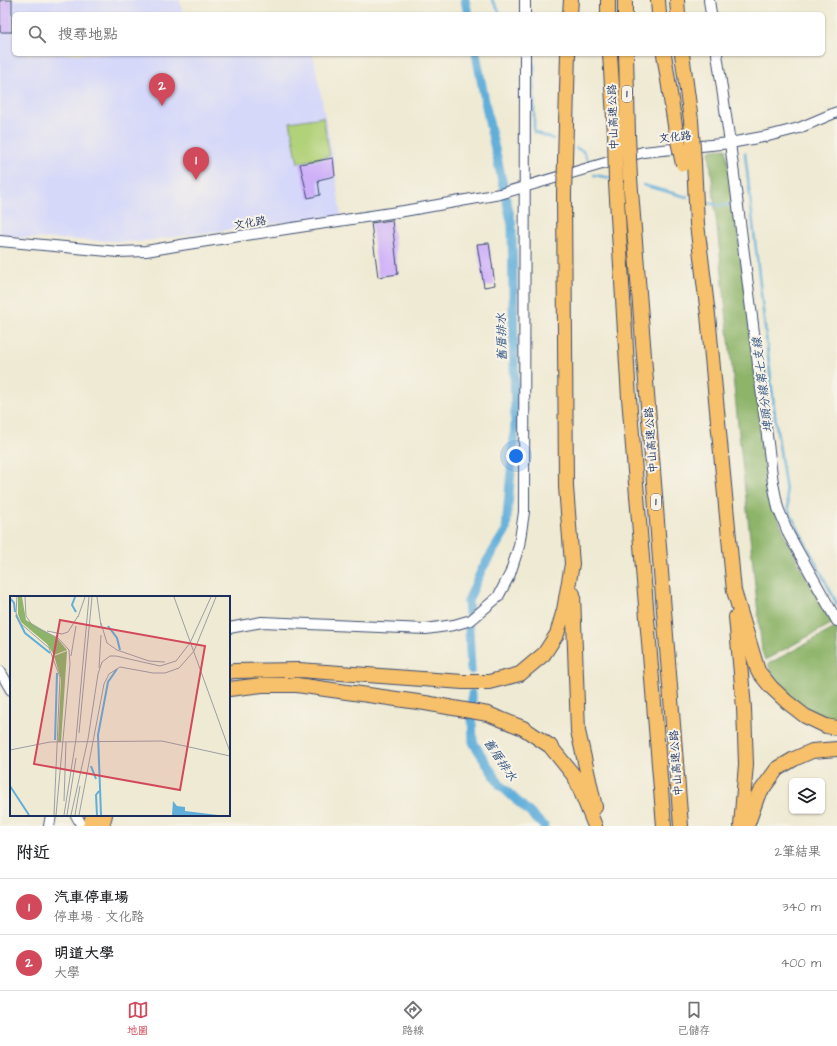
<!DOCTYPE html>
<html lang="zh-TW">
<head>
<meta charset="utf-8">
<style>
	:root { --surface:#fff; --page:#f6f6f6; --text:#202124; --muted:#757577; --line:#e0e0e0; --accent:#d1495b }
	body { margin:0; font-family:"Architects Daughter","LXGW WenKai TC",sans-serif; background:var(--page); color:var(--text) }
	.controls { position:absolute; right:12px; bottom:12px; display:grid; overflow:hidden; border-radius:6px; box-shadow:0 1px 3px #0004 }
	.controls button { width:36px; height:36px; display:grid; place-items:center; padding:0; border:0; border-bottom:1px solid var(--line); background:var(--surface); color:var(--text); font:20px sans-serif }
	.you { position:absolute; left:516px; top:456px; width:14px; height:14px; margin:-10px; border:3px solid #fff; border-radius:50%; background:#1a73e8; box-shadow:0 0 0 6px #1a73e833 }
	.badge { display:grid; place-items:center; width:26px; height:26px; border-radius:50%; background:var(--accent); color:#fff; font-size:13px; font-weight:700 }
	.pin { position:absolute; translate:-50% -33px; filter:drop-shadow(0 1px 2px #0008) }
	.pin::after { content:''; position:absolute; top:21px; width:14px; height:12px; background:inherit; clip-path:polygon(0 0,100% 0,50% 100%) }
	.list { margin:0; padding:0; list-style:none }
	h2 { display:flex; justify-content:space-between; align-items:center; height:52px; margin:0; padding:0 16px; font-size:17px }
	h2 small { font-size:13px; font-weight:400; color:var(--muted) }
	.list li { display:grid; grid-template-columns:26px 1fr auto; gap:12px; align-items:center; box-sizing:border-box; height:56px; padding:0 16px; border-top:1px solid var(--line) }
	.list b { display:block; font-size:15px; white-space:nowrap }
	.list p { margin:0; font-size:13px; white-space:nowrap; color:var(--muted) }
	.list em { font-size:13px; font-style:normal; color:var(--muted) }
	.icon { flex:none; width:22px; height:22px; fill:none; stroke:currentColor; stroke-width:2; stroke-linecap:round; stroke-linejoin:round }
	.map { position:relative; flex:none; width:837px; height:826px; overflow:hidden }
	.search { position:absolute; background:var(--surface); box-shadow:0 1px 3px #0004; left:12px; right:12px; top:12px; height:44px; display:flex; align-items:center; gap:10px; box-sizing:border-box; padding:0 14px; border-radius:6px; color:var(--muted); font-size:15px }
	.sheet { height:164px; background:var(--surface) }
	nav { display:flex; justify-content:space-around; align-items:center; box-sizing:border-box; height:56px; border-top:1px solid var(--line); background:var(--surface); font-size:11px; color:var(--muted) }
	nav a { display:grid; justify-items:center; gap:2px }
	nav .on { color:var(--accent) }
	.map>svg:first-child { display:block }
</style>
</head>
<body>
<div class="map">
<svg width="837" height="826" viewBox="0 0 837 826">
	<rect width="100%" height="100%" fill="#f7f3e8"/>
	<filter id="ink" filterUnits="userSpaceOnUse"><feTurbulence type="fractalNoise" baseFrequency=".025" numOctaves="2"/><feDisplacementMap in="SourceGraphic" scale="8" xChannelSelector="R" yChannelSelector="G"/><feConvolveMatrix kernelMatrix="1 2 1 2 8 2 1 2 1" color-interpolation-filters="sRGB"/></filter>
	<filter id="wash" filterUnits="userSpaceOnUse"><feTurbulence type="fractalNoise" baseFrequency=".012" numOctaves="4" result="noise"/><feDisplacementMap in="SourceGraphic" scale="16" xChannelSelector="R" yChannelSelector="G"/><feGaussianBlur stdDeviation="0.9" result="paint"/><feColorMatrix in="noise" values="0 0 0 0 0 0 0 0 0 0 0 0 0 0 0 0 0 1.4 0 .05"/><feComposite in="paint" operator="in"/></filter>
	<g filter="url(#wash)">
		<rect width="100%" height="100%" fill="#efead3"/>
		<path fill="#d5d8f9" d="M 0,0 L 180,0 L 183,14 L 14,14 L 14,54 L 313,54 L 333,158 L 341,215 L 136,242 L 0,237 Z"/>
		<path fill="#b2d279" stroke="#66806c" d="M 323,117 L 330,156 L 298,163 L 290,122 Z"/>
		<g fill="#8db469" stroke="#547264">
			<path d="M 726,148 L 750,327 L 763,457 L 771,497 L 785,536 L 803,572 L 833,623 L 765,660 L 762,651 L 759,622 L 709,151 Z"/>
			<path d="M 835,628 L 837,630 L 837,722 C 807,716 779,693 768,664 Z"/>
		</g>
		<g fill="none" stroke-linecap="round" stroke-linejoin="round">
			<g stroke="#61aeda" stroke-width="2.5">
				<path d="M 492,0 L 501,14"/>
				<path d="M 532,62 L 534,66 L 534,132 L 553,139"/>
				<path d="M 576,148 L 583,151 L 588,161"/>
				<path d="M 745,153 L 776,424 L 789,511 L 837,604"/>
				<path d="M 594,175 L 611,178"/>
				<path d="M 643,185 L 687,197"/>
				<path d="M 705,202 L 716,205 L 730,205"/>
			</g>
			<g stroke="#61aeda" stroke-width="9">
				<path d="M 465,0 L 468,14"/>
				<path d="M 469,613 L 468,601 L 482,569 L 506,530 L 515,424 L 512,225 L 489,122 L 476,54"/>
				<path d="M 469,628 L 471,670"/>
				<path d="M 472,694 L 472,705"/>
				<path d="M 472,717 L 473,742 L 500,785 L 544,826"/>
			</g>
		</g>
		<g id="blocks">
			<g fill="#ceb0f9">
				<rect x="0" y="0" width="12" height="32"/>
				<path d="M 333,158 L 335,176 L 318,180 L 320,195 L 308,198 L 300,164 Z"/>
				<path d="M 392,220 L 398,274 L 378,277 L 371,223 Z"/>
				<path d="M 489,243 L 495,285 L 484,287 L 477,244 Z"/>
			</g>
		</g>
	</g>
	<g filter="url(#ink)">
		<use href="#blocks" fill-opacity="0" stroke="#3b4b70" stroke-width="1"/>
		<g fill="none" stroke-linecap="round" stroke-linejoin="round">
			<g stroke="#3b4b70" stroke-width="12">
				<g id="minor">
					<path d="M 709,0 L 711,14"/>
					<path d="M 525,14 L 525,0"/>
					<path d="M 717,54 L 730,143 L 773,483 L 778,508 L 789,535 L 837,621"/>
					<path d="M 0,241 L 119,252 L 146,251 L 181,245 L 404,211 L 500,194 L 643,152 L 730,143 L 768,136 L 799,128 L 837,112"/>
					<path d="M 229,628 L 262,622 L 426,629 L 454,625 L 471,620 L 498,597 L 510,574 L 519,546 L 524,512 L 525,54"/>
					<path d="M 0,671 L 11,690"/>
					<path d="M 76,815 L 82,826"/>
					<path d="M 49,826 L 51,815"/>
				</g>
			</g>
			<g stroke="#3b4b70" stroke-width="16">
				<g id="highway">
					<path d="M 608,0 L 608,14"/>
					<path d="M 625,0 L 625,14"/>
					<path d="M 658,0 L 659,14"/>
					<path d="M 677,0 L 678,14"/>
					<path d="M 570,14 L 571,0"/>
					<path d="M 610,54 L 615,134"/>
					<path d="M 626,54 L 628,135"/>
					<path d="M 664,54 L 676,132"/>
					<path d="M 682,54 L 691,120"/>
					<path d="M 565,160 L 568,54"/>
					<path d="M 694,162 L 697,224 L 708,315 L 734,591 L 758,671 L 771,687 L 787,702 L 805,716 L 826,726 L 837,728"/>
					<path d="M 630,178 L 681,826"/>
					<path d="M 616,183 L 629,398 L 664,826"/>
					<path d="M 573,594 L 578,731 L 595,807"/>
					<path d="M 736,617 L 744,708 L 746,764 L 741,826"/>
					<path d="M 229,672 L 234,671 L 299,670 L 463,682 L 489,682 L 520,674 L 544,654 L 557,634 L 564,610 L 572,564 L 566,487 L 564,194"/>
					<path d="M 229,689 L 262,685 L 297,685 L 425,703 L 488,714 L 523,728 L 550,746 L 575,777 L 595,826"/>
					<path d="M 90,826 L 93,815"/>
					<path d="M 102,826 L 105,815"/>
					<path d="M 747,826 L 758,795 L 777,769 L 794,759 L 812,751 L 837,749"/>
				</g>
			</g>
			<use href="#minor" stroke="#fff" stroke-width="10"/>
			<use href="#highway" stroke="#f7c06b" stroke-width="14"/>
			<g stroke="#3b4b70" stroke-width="16" stroke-linecap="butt">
				<g id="highway-bridge">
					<path d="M 691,120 L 694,162"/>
					<path d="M 676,132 L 683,164"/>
					<path d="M 615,134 L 616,183"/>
					<path d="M 628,135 L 630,178"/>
					<path d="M 564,194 L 565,160"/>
				</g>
			</g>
			<use href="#highway-bridge" stroke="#f7c06b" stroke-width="14"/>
		</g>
	</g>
	<g text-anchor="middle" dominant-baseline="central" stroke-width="4" stroke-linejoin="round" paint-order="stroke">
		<g fill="#f7f3e8" stroke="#5d6a87" stroke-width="1">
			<rect x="622" y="86" width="10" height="16" rx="3"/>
			<rect x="651" y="494" width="10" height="16" rx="3"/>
		</g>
		<g font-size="10" font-weight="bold" fill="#1b2f5e">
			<text x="627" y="94">1</text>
			<text x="656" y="502">1</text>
		</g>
		<g font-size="11" fill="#1b2f5e" stroke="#f7f3e8">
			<text transform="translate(613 117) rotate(-92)">中山高速公路</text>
			<text transform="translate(675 137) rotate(-6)">文化路</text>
			<text transform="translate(250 223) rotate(-9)">文化路</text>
			<text transform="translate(651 440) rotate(-94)">中山高速公路</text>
			<text transform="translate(676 763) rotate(-94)">中山高速公路</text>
		</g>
		<g font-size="12" font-style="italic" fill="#305583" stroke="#f7f3e8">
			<text transform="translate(502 337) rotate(-91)">舊厝排水</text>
			<text transform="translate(763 385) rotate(-97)">埤頭分線第七支線</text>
			<text transform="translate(500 760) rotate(56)">舊厝排水</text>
		</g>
	</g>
	<g transform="translate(10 596)">
		<rect width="220" height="220" fill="#efead3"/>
		<path d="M 8,1 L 12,1 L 16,24 L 47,42 L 57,54 L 44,59 L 37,48 L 11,26 L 8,18 ZM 57,55 L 51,146 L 48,146 L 51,83 L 44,60 Z" fill="#8db469"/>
		<path d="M 163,205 L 167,210 L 175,211 L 175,215 L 208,219 L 162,219 Z" fill="#61aeda"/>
		<path fill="none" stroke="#61aeda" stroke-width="2" d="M 65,1 L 62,9 L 66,16M 0,2 L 4,7 L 5,16M 6,19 L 15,37 L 40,57M 98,30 L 107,42 L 110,54M 45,144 L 47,77M 81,170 L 86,183M 0,190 L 19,219M 87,219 L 86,199 L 89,195M 91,219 L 88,139 L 98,86 L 107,73"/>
		<path fill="none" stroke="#9a9fa4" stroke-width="1" d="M 7,1 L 6,17 L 10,27 L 39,52 L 50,81 L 44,219M 15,1 L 16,20 L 23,30 L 48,42 L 59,54 L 60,68 L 46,219M 87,1 L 91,30M 164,1 L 220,156M 68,21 L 75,1M 91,27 L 97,47 L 107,54 L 139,65 L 155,66M 37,35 L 52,38 L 58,36 L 68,20M 61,60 L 66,30M 89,72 L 91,39M 69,137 L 82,1M 0,154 L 40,146 L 152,145 L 220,160M 54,205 L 56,146M 54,219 L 66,143 L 79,1M 57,219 L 66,162M 61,219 L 78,143 L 88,78 L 92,66 L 100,60 L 106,60 L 150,70 L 166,65 L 180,47 L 201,1M 65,219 L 70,190M 69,219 L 94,88 L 99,78 L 110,71 L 143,77 L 155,77 L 169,72 L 184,55 L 206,1"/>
		<path fill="#d1495b" fill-opacity="0.15" stroke="#d1495b" stroke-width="2" d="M 50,24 L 195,50 L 170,194 L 24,168 Z"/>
		<rect width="220" height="220" fill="none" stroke="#1b2f5e" stroke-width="2"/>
	</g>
</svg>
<div class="controls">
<button><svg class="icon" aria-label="layers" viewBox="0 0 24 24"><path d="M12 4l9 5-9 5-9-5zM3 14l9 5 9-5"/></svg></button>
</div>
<div class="you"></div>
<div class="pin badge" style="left:196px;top:180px">1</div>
<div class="pin badge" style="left:162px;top:106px">2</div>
<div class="search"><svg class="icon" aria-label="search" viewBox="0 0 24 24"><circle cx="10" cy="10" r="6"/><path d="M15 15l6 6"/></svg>搜尋地點</div>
</div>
<section class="sheet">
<h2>附近<small>2筆結果</small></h2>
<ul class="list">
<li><span class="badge">1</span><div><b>汽車停車場</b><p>停車場 · 文化路</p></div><em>340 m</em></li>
<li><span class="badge">2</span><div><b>明道大學</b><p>大學</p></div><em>400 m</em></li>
</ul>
</section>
<nav>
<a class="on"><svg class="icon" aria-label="map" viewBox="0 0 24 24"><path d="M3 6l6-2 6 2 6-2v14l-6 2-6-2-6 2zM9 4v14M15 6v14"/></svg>地圖</a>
<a><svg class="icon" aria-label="directions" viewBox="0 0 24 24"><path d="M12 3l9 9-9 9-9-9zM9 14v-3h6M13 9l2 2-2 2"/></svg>路線</a>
<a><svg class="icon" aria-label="saved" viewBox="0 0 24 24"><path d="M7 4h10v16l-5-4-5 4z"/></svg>已儲存</a>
</nav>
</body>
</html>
